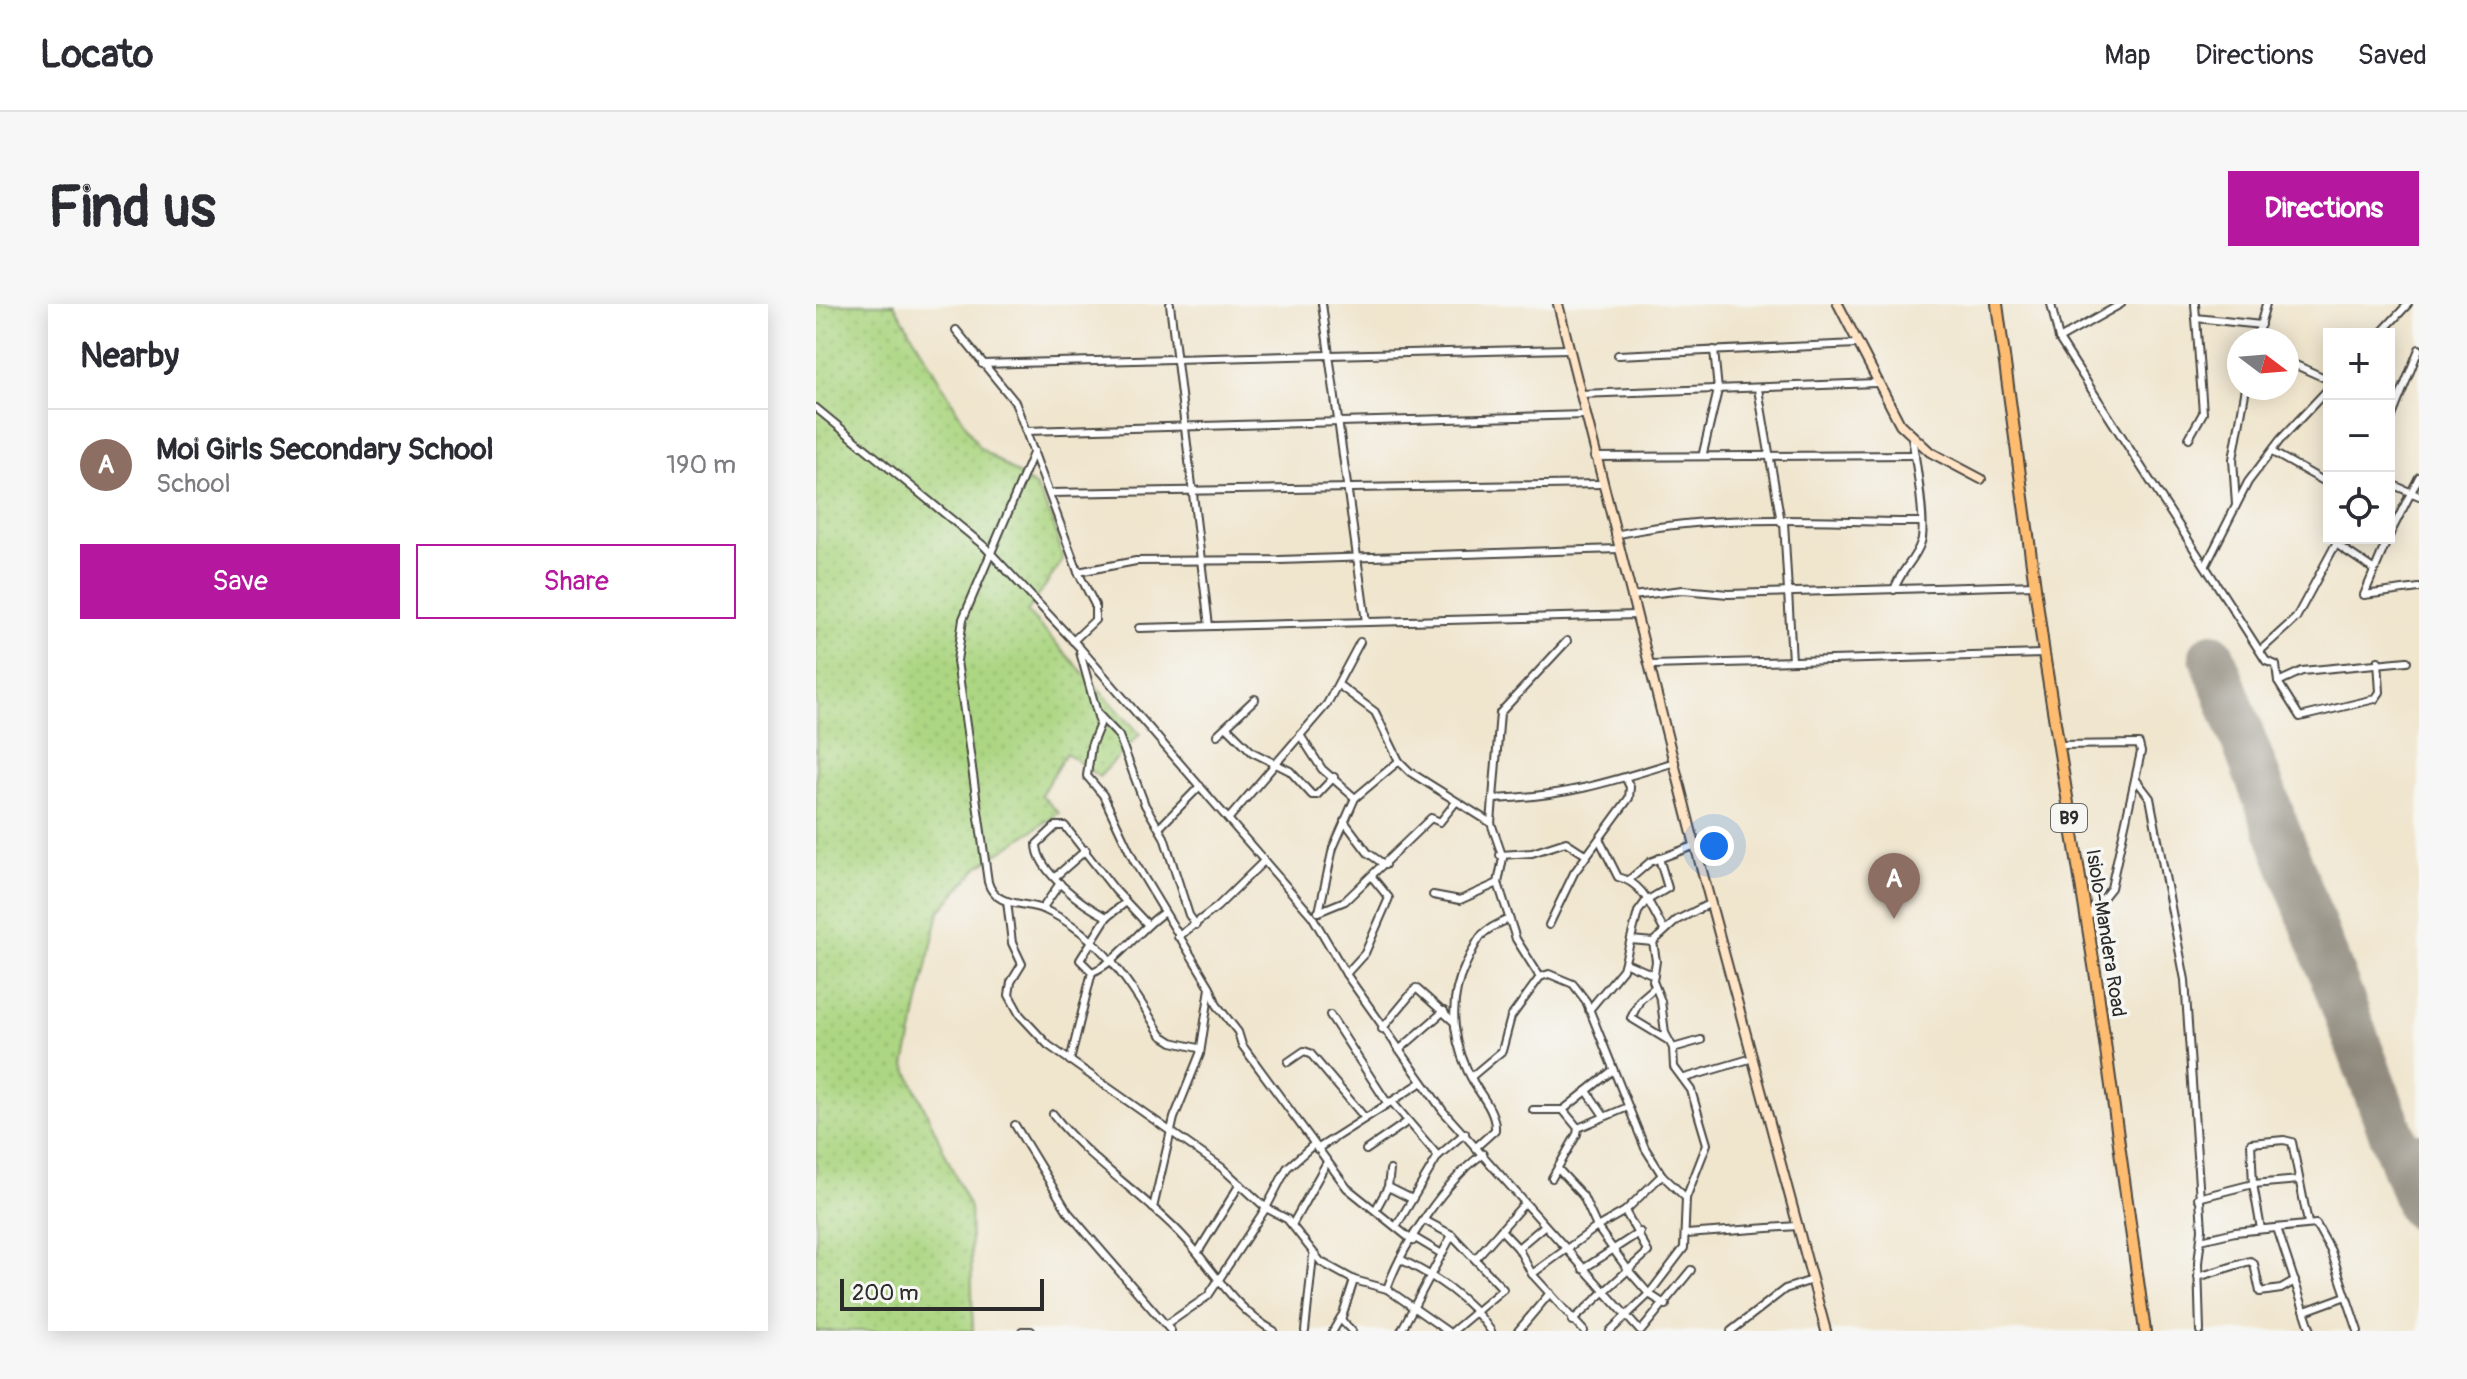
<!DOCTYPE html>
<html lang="en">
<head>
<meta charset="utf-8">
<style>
	:root { --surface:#fff; --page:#f7f7f7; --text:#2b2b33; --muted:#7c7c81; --line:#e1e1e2; --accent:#b5179e }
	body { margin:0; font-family:Pangolin,sans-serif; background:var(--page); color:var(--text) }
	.controls { position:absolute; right:24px; top:24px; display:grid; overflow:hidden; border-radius:0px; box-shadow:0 4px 20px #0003 }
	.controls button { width:72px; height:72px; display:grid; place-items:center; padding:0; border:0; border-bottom:2px solid var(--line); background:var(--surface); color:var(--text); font:40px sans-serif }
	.compass { position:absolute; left:1411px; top:24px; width:72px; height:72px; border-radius:50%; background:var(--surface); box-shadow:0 4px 20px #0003; rotate:106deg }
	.scale { position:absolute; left:24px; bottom:20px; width:204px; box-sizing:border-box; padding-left:8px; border:4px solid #2b2b2b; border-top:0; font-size:22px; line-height:28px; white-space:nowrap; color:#2b2b2b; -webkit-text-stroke:6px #f6f6f2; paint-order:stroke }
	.you { position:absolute; left:898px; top:542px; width:28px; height:28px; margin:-20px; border:6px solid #fff; border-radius:50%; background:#1a73e8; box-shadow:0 0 0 12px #1a73e833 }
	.badge { display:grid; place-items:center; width:52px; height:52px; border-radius:50%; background:var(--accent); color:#fff; font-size:26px; font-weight:700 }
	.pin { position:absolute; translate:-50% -66px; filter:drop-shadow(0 2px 4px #0008) }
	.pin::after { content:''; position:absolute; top:42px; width:28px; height:24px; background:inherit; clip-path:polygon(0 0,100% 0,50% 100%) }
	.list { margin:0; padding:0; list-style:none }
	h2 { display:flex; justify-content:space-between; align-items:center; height:104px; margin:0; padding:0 32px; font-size:34px }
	h2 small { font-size:26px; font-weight:400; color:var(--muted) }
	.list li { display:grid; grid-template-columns:52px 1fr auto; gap:24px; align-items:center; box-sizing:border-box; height:112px; padding:0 32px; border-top:2px solid var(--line) }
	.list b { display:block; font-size:30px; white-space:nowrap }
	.list p { margin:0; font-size:26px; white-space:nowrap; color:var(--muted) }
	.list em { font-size:26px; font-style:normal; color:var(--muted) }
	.actions { display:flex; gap:16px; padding:24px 32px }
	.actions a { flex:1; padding:18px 0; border:2px solid var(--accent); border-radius:0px; text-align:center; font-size:28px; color:var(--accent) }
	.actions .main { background:var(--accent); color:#fff }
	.icon { flex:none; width:44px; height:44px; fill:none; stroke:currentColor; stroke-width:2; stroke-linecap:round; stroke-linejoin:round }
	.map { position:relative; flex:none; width:1603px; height:1027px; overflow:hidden; border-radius:0px }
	header { display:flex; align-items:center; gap:48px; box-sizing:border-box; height:112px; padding:0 40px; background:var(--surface); border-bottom:2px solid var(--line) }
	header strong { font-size:38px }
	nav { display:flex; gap:44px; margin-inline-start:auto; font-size:28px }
	.intro { display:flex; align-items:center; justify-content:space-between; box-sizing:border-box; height:192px; padding:0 48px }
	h1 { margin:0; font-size:56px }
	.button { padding:20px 36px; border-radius:0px; background:var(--accent); color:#fff; font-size:28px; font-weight:700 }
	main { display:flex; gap:48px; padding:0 48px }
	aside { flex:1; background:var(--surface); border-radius:0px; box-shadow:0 4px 20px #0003 }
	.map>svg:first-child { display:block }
</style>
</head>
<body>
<header>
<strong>Locato</strong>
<nav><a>Map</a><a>Directions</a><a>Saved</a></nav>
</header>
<div class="intro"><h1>Find us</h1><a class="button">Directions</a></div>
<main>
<aside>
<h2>Nearby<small></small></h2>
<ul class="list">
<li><span class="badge" style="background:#8d6e63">A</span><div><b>Moi Girls Secondary School</b><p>School</p></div><em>190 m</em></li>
</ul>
<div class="actions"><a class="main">Save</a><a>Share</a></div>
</aside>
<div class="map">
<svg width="1603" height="1027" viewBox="0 0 1603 1027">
	<defs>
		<pattern id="grass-dots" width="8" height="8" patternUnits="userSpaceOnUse" patternTransform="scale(2)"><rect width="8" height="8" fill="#acd682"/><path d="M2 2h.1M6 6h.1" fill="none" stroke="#94b870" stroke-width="1.8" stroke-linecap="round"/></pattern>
	</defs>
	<rect width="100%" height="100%" fill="#f6f6f2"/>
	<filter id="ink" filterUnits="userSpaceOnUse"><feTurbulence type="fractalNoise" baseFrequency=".0125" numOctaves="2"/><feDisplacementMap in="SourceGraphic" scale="16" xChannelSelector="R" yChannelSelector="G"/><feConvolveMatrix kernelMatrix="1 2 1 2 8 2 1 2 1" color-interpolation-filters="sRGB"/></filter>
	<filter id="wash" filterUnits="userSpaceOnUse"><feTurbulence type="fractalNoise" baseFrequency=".006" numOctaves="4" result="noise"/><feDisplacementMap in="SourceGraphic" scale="32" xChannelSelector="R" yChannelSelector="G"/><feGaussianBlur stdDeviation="1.8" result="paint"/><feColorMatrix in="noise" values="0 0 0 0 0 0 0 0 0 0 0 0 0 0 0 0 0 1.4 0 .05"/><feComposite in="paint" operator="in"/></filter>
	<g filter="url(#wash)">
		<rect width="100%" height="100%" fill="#f0e5cd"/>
		<path fill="url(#grass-dots)" stroke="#6c8056" stroke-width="2" d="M 0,0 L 78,0 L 163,143 L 220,183 L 237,217 L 247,256 L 211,308 L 324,430 L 283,473 L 250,449 L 225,491 L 243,509 L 162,563 L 123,608 L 89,761 L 154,904 L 157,1027 L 0,1027 Z"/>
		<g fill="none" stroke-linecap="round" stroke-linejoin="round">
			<path stroke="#8e887c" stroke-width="18" d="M 1582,848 L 1603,838"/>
			<path stroke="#8e887c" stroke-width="46" d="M 1396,352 L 1603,902"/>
		</g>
	</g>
	<g filter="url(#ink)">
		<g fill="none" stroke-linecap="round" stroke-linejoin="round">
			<g stroke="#494743" stroke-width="10">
				<g id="minor">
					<path d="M 354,0 L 393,322"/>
					<path d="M 506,0 L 550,318"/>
					<path d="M 1235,0 L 1243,35 L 1450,357 L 1460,361 L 1462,378 L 1486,367 L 1591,357"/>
					<path d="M 1380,14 L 1445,21"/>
					<path d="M 140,26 L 199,98 L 262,268 L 279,301 L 279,316 L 257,337"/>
					<path d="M 1564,30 L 1592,0"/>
					<path d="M 1243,35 L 1305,0"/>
					<path d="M 1440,36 L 1450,0"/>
					<path d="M 802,51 L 1041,40"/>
					<path d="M 1471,57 L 1513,76"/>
					<path d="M 166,60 L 752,45"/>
					<path d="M 942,85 L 965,218"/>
					<path d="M 764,90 L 1060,79"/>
					<path d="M 0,104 L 168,242 L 264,344 L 496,612 L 530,670 L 627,807 L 824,1027"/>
					<path d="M 1573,120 L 1603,45"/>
					<path d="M 210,127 L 768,111"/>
					<path d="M 1373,134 L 1387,109 L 1379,0"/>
					<path d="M 218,147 L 147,315 L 141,357 L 172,578 C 179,604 209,597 229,606 C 285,631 315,681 345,731 L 356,738 L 382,744"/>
					<path d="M 1456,148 L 1513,180"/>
					<path d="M 887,149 L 902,86 L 898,46"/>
					<path d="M 778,153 L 1099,151"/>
					<path d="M 1573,179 L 1603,192"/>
					<path d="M 234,189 L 786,180"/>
					<path d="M 1420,201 L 1417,155 L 1430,84"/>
					<path d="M 968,218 L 976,357"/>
					<path d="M 799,231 C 898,208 1005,218 1105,218"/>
					<path d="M 1573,232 L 1603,173"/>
					<path d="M 1572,234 L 1548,291 L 1603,284"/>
					<path d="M 1520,240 L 1557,265"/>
					<path d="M 1390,261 L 1432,178 L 1464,136 L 1513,84"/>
					<path d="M 262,268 L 320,257 L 463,256 L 803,245"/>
					<path d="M 1078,286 C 1085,265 1099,257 1105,238 C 1111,222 1099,153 1096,133"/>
					<path d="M 816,292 L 867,286 L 912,290 L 1220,281"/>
					<path d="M 323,324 L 821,311"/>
					<path d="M 1445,346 L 1480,314 L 1523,234"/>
					<path d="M 264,348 L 284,420 L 275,442 L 271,472 L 287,491 L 318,557 L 394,683 L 401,701 L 422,728 L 426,741 L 531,884 L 597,937"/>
					<path d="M 835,361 L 1228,350"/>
					<path d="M 1462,378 L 1484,413 L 1559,395 L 1564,388 L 1562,357"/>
					<path d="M 524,382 L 559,408 L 583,457 L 594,468 L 675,519 L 687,554 L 682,579 L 700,635 L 724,673 L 733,670 L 757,680 L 770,697 L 829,844 L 846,871 L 870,894"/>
					<path d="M 283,411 L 303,432 L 329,501 L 348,533 L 373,611 L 380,621"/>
					<path d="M 411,423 L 436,448 L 474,467 L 496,491 L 501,491 L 518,473"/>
					<path d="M 401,431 L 439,395"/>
					<path d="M 484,431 L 506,465 L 539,494 L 517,544 L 503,608"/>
					<path d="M 1242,441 L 1323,440 L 1325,448 L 1295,584 L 1271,614"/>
					<path d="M 1321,477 L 1334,494 L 1369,676 L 1386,925 L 1382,959 L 1384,1027"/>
					<path d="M 539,494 L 583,457"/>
					<path d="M 678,495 C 750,492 791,479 859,458"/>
					<path d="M 414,513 L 511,400 L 544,338"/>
					<path d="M 528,517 L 552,549 L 569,561"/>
					<path d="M 675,519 L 684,409 L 751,337"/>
					<path d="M 344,523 L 384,482"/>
					<path d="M 784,537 L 802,573 C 828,579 835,604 848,626"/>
					<path d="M 684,551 L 716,549 L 750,538 L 770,551"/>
					<path d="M 239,573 L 270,546"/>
					<path d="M 814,575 L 834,558 L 880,541"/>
					<path d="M 617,591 L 644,596 L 682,579"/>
					<path d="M 191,597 L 196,639 L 206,660 L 195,678 L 193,691 L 204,711 L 232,741 L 405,863 L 450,904 L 471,915 L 505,958 L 538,976 L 571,985 L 631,1027"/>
					<path d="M 309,599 L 291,613 C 268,602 221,568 221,540 L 240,522 L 249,522 L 299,586 L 331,620"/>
					<path d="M 226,605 L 244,579"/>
					<path d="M 502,608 L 529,597 L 615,514 L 624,518 L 640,498"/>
					<path d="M 291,613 L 264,656 L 276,668 C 301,659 323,625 347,609"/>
					<path d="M 733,621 L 758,569 L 813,494 L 814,483 L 810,475"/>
					<path d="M 362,633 L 401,603 L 448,557"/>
					<path d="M 815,636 L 837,638"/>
					<path d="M 810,659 L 838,671"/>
					<path d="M 530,670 L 549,649 L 573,594 L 556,573"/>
					<path d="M 838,684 L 824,696 L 815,714 L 853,737"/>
					<path d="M 773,706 L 807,665 L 822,608 L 830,597 L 852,584 L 843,554"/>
					<path d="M 514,711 L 570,797 L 576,798 L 622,852"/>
					<path d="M 566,725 L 600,684 L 637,717"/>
					<path d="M 857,744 L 885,736"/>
					<path d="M 583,746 L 628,707"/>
					<path d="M 254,757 L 276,668"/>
					<path d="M 472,758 L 488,747 L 494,749 L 549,814"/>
					<path d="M 655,773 L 686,747 L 695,713 L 724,673"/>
					<path d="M 869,774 L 937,754"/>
					<path d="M 771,787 L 788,812"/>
					<path d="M 717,806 L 747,806 L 797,766"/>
					<path d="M 237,810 C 273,857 323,887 364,929 C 396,962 416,1004 458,1027"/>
					<path d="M 199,821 L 252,908 L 355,1027"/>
					<path d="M 762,824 L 812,803"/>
					<path d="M 659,844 L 679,826 C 680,810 668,795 659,781 C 638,745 630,701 649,662 C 663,633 662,628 693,615"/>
					<path d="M 501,845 L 606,778"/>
					<path d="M 550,846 L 591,818"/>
					<path d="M 743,866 L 767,892 L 781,923 L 813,967 L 833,990 L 850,1001"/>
					<path d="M 736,874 L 761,830 L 762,824 L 747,806"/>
					<path d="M 1483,876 L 1437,880 L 1435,839 L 1468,836 L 1476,838 L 1492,919"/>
					<path d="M 572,883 L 596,895"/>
					<path d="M 1382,894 L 1437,880 L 1445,925"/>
					<path d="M 337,904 L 358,814 L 384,750 L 394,684"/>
					<path d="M 560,905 L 572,883 L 574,866"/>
					<path d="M 476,921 L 511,858"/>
					<path d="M 581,921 L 622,852 L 649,829"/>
					<path d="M 1461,924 L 1495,1027"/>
					<path d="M 685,926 L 702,944 L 716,970 L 768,1027"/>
					<path d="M 870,930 L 981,922"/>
					<path d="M 636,931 L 687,985 L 637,1027"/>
					<path d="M 599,934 L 626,950"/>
					<path d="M 1385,936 L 1419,928 L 1500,920 L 1515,947 L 1542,1027"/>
					<path d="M 702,944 L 728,922"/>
					<path d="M 382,948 L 424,880"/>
					<path d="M 660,954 L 707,901"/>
					<path d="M 584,955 C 620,973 652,993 675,1027"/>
					<path d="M 767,965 L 824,928"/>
					<path d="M 716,970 L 781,923 L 809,907 L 846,871"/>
					<path d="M 1382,973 L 1434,957 L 1438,960 L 1444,988 L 1465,985 L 1479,977"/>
					<path d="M 571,985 C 585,943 631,875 667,850"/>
					<path d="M 1489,1007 L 1530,992"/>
					<path d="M 756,1017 L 832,948 L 809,907"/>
					<path d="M 350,1021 L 392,992 L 450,904 L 471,864 L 497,841"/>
					<path d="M 206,1027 L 215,1027"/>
					<path d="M 489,1027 L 497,952"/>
					<path d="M 517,1027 L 525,1013"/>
					<path d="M 536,1027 L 525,1016 L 538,976"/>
					<path d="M 585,1027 L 636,931 L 610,917"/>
					<path d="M 702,1027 L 734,989"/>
					<path d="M 794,1027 L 833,990 L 868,944 L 870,894 L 891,840 L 875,786 L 858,763 L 857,744 L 849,729 L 845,697 L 837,677 L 840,657 L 837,638 L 861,616 L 895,599"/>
					<path d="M 825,1027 L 875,966"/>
					<path d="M 915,1027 L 969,985 L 996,976"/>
				</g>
			</g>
			<g stroke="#494743" stroke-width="12">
				<g id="secondary">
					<path d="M 742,0 L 875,526 L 1010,1027"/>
					<path d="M 1022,0 L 1084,120 L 1114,148 L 1165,175"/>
				</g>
			</g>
			<g stroke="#494743" stroke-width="14">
				<path id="trunk" d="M 1181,0 L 1228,350 L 1280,674 L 1329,1027"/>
			</g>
			<use href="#minor" stroke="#fff" stroke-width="6"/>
			<use href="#secondary" stroke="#ffe4c6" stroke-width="8"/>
			<use href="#trunk" stroke="#febc70" stroke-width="10"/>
		</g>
	</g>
	<g text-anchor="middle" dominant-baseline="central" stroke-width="7" stroke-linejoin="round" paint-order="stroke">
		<rect fill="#f6f6f2" stroke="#686867" stroke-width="2" x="1235" y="500" width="36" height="28" rx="6"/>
		<g font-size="18" font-weight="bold" fill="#2b2b2b">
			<text x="1253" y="514">B9</text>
		</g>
		<g font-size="20" fill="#2b2b2b" stroke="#f6f6f2">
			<text transform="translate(1290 629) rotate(81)">Isiolo-Mandera Road</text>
		</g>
	</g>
</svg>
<div class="controls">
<button>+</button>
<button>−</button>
<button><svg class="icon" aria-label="locate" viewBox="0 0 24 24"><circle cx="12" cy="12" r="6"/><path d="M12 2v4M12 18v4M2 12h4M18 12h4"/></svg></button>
</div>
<svg class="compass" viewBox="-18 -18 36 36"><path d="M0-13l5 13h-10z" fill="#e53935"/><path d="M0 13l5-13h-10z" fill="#7c7c81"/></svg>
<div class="scale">200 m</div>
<div class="you"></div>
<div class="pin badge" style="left:1078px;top:615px;background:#8d6e63">A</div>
</div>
</main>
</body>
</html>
